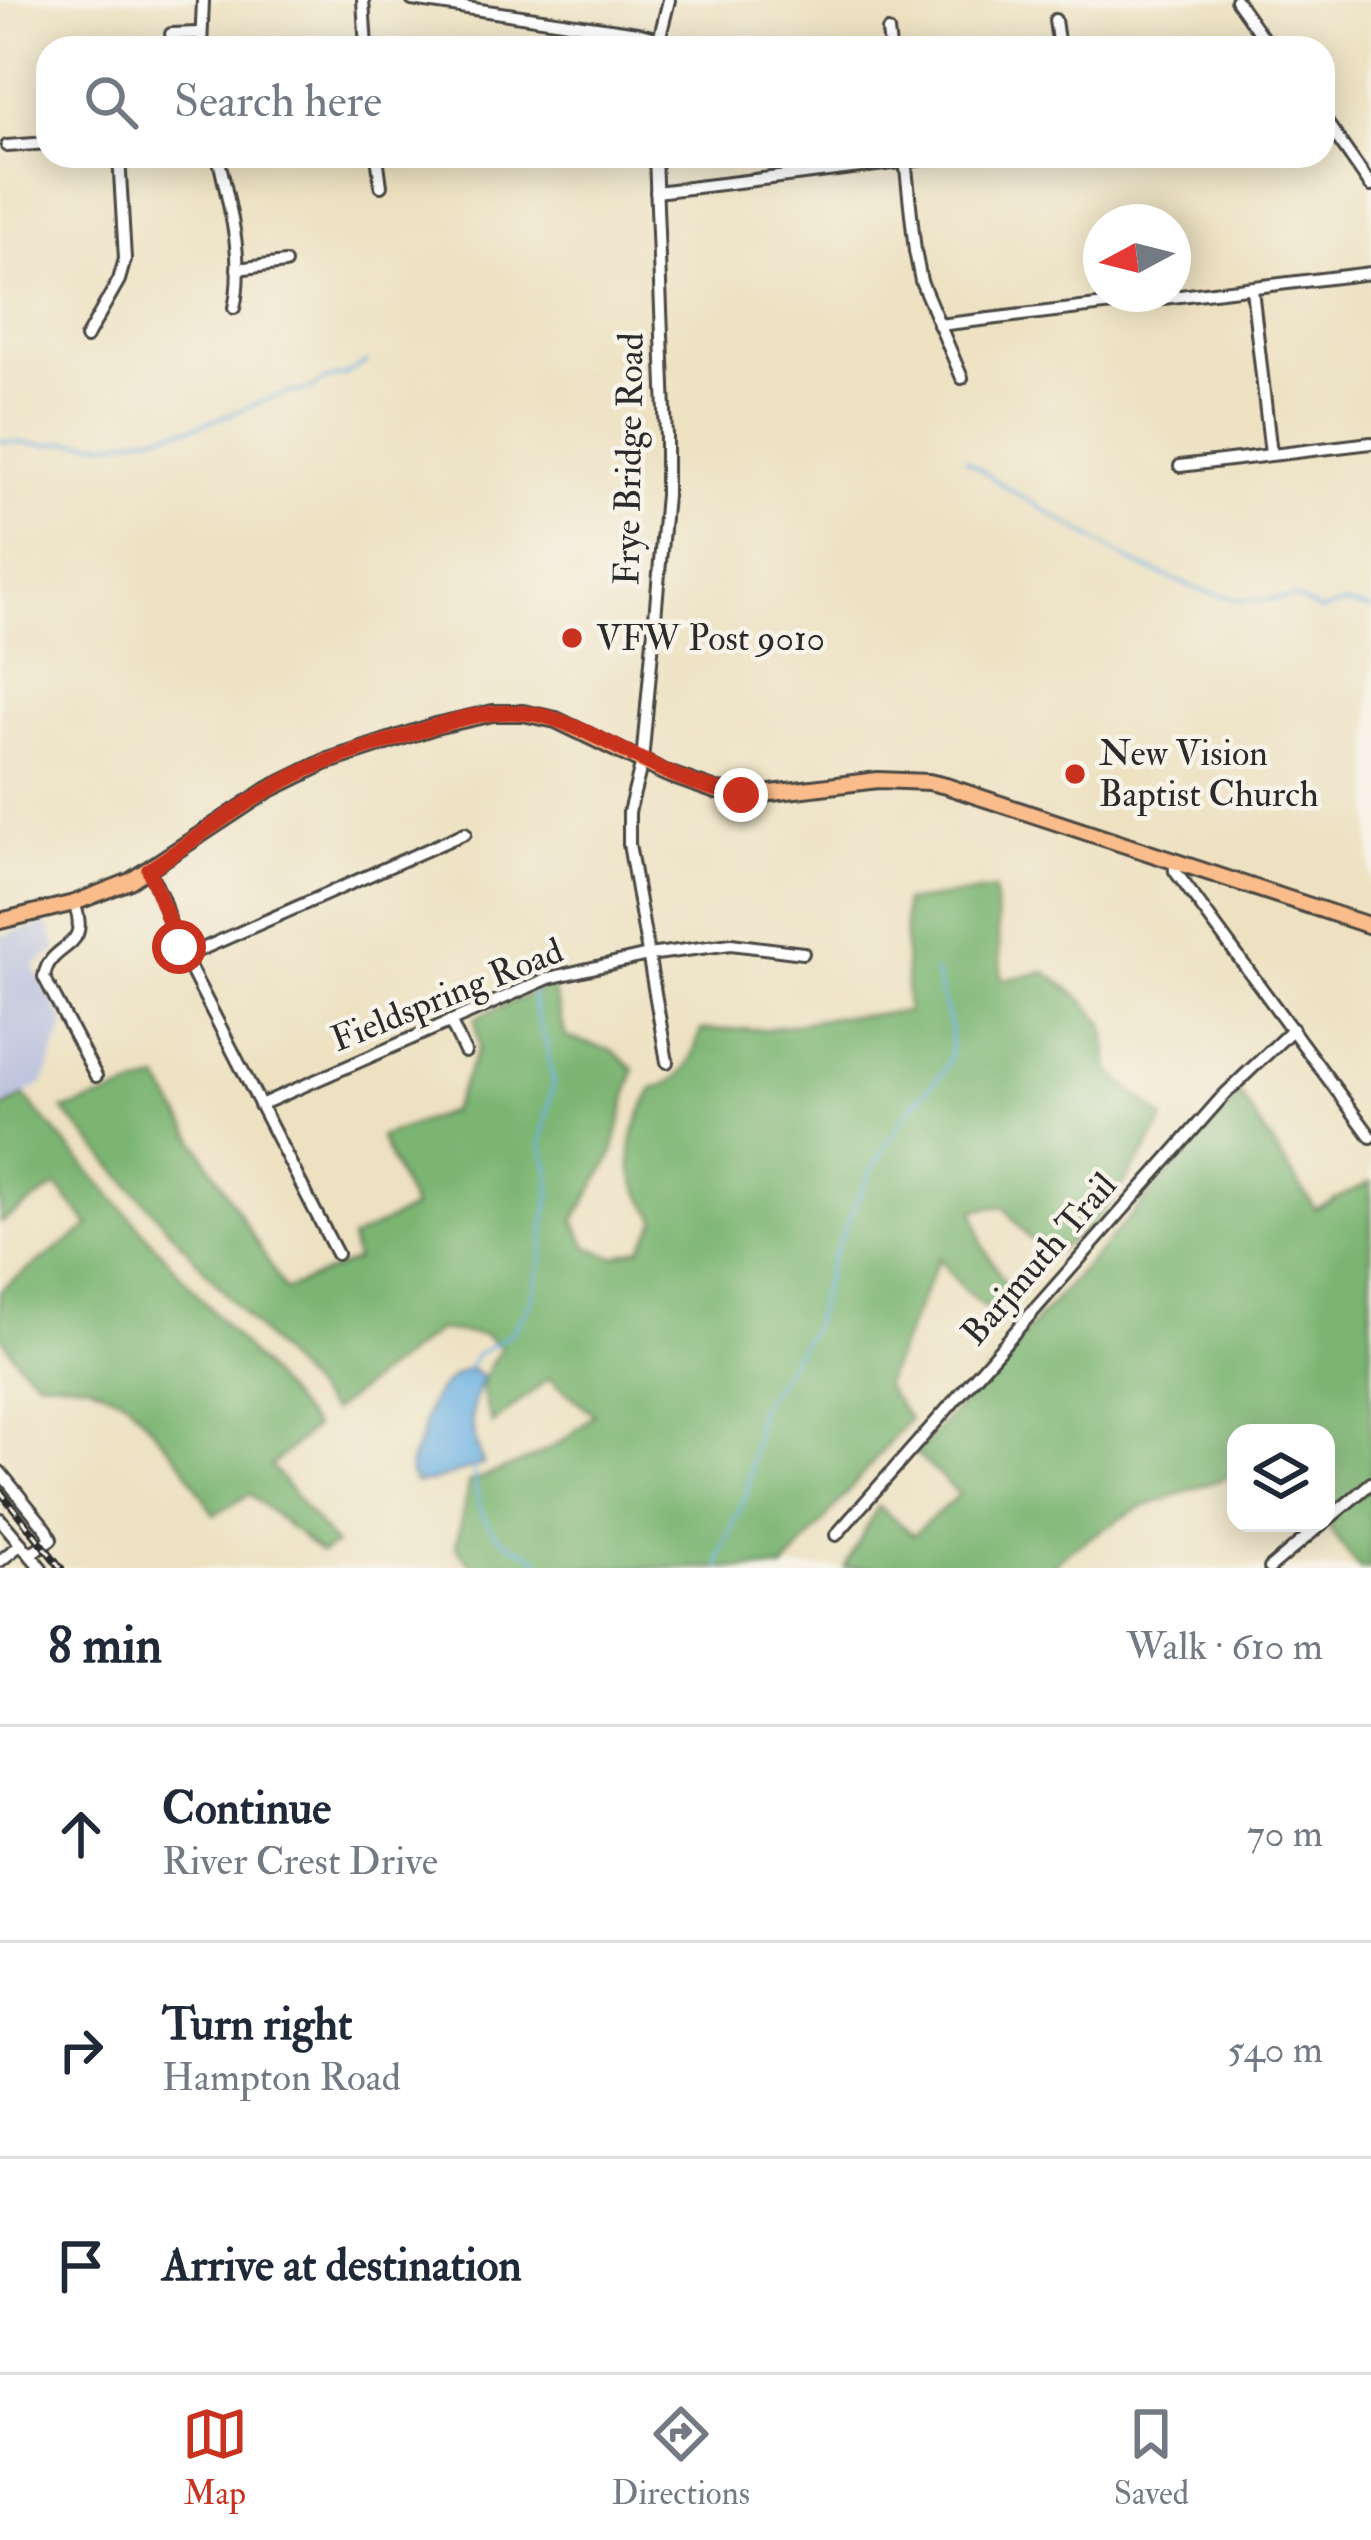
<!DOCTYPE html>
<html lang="en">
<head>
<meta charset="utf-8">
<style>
	:root { --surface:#fff; --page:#f2f2f3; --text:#1f2937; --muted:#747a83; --line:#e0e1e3; --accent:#c8321e }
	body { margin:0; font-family:"IM FELL Double Pica",serif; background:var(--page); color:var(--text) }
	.controls { position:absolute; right:36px; bottom:36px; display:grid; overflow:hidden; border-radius:24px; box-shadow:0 6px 30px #0003 }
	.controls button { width:108px; height:108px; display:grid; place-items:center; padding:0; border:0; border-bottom:3px solid var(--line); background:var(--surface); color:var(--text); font:60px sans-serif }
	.compass { position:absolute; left:1083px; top:204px; width:108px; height:108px; border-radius:50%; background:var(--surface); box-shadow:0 6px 30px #0003; rotate:263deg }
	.stop { position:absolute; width:36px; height:36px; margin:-27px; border:9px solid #c8321e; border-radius:50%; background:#fff }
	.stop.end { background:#c8321e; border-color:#fff; box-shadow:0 3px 12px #0008 }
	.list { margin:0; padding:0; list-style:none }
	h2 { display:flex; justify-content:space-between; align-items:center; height:156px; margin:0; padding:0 48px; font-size:51px }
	h2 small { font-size:39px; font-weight:400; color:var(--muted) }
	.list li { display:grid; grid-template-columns:78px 1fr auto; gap:36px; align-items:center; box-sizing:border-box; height:216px; padding:0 48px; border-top:3px solid var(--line) }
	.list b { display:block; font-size:45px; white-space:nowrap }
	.list p { margin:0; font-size:39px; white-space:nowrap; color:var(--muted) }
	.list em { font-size:39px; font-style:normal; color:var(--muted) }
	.icon { flex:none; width:66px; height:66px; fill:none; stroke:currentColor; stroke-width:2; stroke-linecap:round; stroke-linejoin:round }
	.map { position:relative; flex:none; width:1371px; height:1568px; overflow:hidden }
	.search { position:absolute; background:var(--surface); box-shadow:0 6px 30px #0003; left:36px; right:36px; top:36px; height:132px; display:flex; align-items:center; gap:30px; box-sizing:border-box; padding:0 42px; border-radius:36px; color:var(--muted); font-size:45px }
	.sheet { height:804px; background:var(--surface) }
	nav { display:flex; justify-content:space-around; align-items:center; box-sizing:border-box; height:168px; border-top:3px solid var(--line); background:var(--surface); font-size:33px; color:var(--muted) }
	nav a { display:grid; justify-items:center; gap:6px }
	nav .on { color:var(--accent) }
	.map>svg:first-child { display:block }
</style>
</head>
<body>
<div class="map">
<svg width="1371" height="1568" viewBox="0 0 1371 1568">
	<rect width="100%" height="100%" fill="#f7f3e8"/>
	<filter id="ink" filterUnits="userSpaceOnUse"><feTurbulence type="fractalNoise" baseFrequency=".00833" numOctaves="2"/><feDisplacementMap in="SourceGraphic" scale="24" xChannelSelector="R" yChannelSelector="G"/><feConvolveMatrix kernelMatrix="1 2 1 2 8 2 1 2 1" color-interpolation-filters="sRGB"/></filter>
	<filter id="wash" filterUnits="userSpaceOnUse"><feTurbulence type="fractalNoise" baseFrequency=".004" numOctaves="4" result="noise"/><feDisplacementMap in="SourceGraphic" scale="48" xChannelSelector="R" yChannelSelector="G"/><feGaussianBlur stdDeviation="2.7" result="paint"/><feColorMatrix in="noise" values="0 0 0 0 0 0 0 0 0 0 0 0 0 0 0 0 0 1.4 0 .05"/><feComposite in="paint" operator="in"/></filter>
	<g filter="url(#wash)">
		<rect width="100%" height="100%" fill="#ede1c1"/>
		<path fill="#bdc3de" d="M 48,923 L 57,949 L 33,966 L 65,1023 L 44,1083 L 0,1110 L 0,936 Z"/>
		<g fill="#7cb572" stroke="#54704e" stroke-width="3">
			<path d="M 994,890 L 1002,980 L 1046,972 L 1081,998 L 1104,1024 L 1110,1072 L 1164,1119 L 1143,1156 L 1091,1228 L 1054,1252 L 1029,1238 L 1003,1206 L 974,1210 L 982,1244 L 1014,1299 L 992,1313 L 963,1289 L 939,1258 L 884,1385 L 909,1419 L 784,1568 L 474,1568 L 456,1547 L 469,1482 C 517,1466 559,1451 594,1414 L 549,1378 L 492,1424 C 479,1387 478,1380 502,1348 L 484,1335 L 438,1330 L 331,1412 L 63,1110 L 159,1080 L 285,1290 L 356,1260 L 351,1239 L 413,1208 L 380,1137 L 451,1111 L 479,1047 L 475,1018 L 552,985 L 566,1037 L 613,1051 L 634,1069 L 612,1156 L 574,1221 L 588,1247 L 614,1257 L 641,1248 L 657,1220 C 650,1208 641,1197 636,1185 C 623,1153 637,1117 653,1089 C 688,1079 690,1062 701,1030 L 768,1029 L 835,1017 L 907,1012 L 904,902 Z"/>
			<path d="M 1240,1095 L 1315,1209 L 1371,1182 L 1371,1568 L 1359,1568 L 1330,1530 L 1326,1433 L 1236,1433 L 1236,1474 L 1137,1509 L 1069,1550 L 1050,1568 L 845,1568 L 878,1506 L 913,1535 L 959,1494 L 916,1454 Z"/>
			<path d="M 24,1096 L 314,1427 L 271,1466 L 335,1545 L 321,1553 L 250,1494 L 214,1515 L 183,1464 L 128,1401 L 87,1383 L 37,1379 L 19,1363 L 0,1335 L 0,1290 L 90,1226 L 57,1186 L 0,1223 L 0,1110 Z"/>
		</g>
		<path fill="#6db2e3" stroke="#4c6e87" stroke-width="3" d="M 469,1368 L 483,1378 C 466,1412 470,1429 483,1464 L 430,1482 L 415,1483 C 403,1465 415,1456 421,1438 C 424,1432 423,1425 425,1418 C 431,1395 447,1377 469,1368 Z"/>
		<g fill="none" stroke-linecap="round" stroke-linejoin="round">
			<g stroke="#6db2e3" stroke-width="3">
				<path d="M 0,441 L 46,445 L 65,442 L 112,443 L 199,426 L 283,394 L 311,389 L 327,379 L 345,375 L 367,362"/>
				<path d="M 965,459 L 1004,486 L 1134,563 L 1199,590 L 1245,601 L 1296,598 L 1320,611 L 1345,604 L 1371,609"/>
				<path d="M 469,1368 L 475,1356 L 510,1334 L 522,1317 L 531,1301 L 542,1260 L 545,1221 L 551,1194 L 549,1169 L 541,1143 L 553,1084 L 547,1047 L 535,1012 L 532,988"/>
				<path d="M 473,1466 C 476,1501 481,1530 515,1547 C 528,1554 537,1554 545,1568"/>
				<path d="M 720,1568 L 720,1555 L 747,1492 L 759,1408 L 811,1330 L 830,1263 L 866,1180 L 905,1114 L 944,1071 L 951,1056 L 950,1026 L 935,971"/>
			</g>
		</g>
	</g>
	<g filter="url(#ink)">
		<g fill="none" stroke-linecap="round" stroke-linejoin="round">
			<g stroke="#484642" stroke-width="16">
				<g id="minor">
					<path d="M 363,0 L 366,48"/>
					<path d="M 412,0 L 637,33 L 658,39"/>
					<path d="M 1236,0 L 1270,48"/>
					<path d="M 1055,20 L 1059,48"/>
					<path d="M 888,31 L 890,48"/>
					<path d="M 171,34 L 199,33"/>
					<path d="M 201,48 L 203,0"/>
					<path d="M 657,48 L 669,0"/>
					<path d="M 1323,117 L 1371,186"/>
					<path d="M 7,146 L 48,143"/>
					<path d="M 218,156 C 229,204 245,260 234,308"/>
					<path d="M 377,156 L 381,186"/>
					<path d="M 655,156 L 666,437 L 666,495 L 642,762 L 629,812 L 629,844 L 667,1062"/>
					<path d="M 905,159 L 915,251 L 921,281 L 962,378"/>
					<path d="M 656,192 L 950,156"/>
					<path d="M 237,269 L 285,263"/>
					<path d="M 1252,289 L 1271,454"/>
					<path d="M 939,325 L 1371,273"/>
					<path d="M 86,338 L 119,280 L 125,259 L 119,156"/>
					<path d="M 1180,466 L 1371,443"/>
					<path d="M 1174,859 L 1175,871 L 1371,1137"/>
					<path d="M 149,870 L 162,898 L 175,939 L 337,1254"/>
					<path d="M 74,903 C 93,953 50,940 44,977 L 96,1076"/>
					<path d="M 184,957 L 465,833"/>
					<path d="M 450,1021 L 465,1052"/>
					<path d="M 260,1105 L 549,978 L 648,955 L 731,944 L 803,953"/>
					<path d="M 0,1472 L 47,1530 L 51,1539 L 30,1554"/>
					<path d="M 0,1519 L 41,1568"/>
					<path d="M 1326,1521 L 1371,1483"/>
					<path d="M 836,1535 L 1223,1096 L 1293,1029"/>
					<path d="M 0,1561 L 21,1544"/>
					<path d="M 1270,1568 L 1323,1523"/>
				</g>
			</g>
			<g stroke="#484642" stroke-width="20">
				<path id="major" d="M 0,921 L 74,903 L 130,881 L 268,790 L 325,762 L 435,726 L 493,713 L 523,713 L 556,720 L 665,773 L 716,791 L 763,794 L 878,780 L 929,782 L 946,786 L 1371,926"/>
			</g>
			<use href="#minor" stroke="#fff" stroke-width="10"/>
			<use href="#major" stroke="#f9bc8a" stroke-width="14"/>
			<g stroke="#2b2b2b" stroke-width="8">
				<path id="rail" d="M 0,1491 L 61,1568"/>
			</g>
			<use href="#rail" stroke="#f7f3e8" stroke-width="3" stroke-dasharray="9" stroke-linecap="butt"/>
		</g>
	</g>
	<g fill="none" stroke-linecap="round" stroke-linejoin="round" filter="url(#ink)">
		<path stroke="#c8321e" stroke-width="15" d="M 179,947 L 149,870 C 197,838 244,801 296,775 C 327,760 359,750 392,740 C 444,723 499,701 554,719 C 621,742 666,783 741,795"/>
	</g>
	<g fill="#c8321e" stroke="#f7f3e8" stroke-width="4.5">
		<circle cx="572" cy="638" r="12"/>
		<circle cx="1075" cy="774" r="12"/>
	</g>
	<g text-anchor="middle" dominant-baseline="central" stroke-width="9" stroke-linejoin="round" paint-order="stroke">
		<g font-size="36" fill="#2b2b2b" stroke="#f7f3e8">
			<text transform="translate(629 459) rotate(-89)">Frye Bridge Road</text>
			<text transform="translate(447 995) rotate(-22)">Fieldspring Road</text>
			<text transform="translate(1039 1259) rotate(-49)">Barjmuth Trail</text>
		</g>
		<g font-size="36" fill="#2b2b2b" stroke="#f7f3e8" text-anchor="start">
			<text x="596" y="638">VFW Post 9010</text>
			<text x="1099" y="753">New Vision<tspan x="1099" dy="41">Baptist Church</tspan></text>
		</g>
	</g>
</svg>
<div class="controls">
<button><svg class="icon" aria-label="layers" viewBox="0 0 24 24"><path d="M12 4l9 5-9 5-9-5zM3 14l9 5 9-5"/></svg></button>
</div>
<svg class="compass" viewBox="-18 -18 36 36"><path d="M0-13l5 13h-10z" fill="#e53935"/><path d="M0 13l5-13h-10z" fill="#747a83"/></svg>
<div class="stop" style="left:179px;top:947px"></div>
<div class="stop end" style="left:741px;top:795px"></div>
<div class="search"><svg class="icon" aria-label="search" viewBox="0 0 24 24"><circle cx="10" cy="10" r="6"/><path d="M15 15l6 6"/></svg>Search here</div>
</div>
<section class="sheet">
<h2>8 min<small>Walk · 610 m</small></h2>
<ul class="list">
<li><svg class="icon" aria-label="ahead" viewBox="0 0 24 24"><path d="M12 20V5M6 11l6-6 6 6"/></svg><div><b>Continue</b><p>River Crest Drive</p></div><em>70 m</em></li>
<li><svg class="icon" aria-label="right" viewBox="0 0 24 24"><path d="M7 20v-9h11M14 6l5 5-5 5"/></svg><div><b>Turn right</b><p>Hampton Road</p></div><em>540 m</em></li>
<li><svg class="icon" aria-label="arrive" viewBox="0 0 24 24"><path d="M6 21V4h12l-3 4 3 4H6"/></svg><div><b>Arrive at destination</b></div></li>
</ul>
</section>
<nav>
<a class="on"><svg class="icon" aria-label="map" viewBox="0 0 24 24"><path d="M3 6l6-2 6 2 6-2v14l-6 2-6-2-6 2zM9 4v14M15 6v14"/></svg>Map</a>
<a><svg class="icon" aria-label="directions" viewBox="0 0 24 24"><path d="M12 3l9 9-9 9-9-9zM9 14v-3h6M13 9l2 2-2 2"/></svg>Directions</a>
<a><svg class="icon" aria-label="saved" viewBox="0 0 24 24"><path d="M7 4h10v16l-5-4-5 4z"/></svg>Saved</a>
</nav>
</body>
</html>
